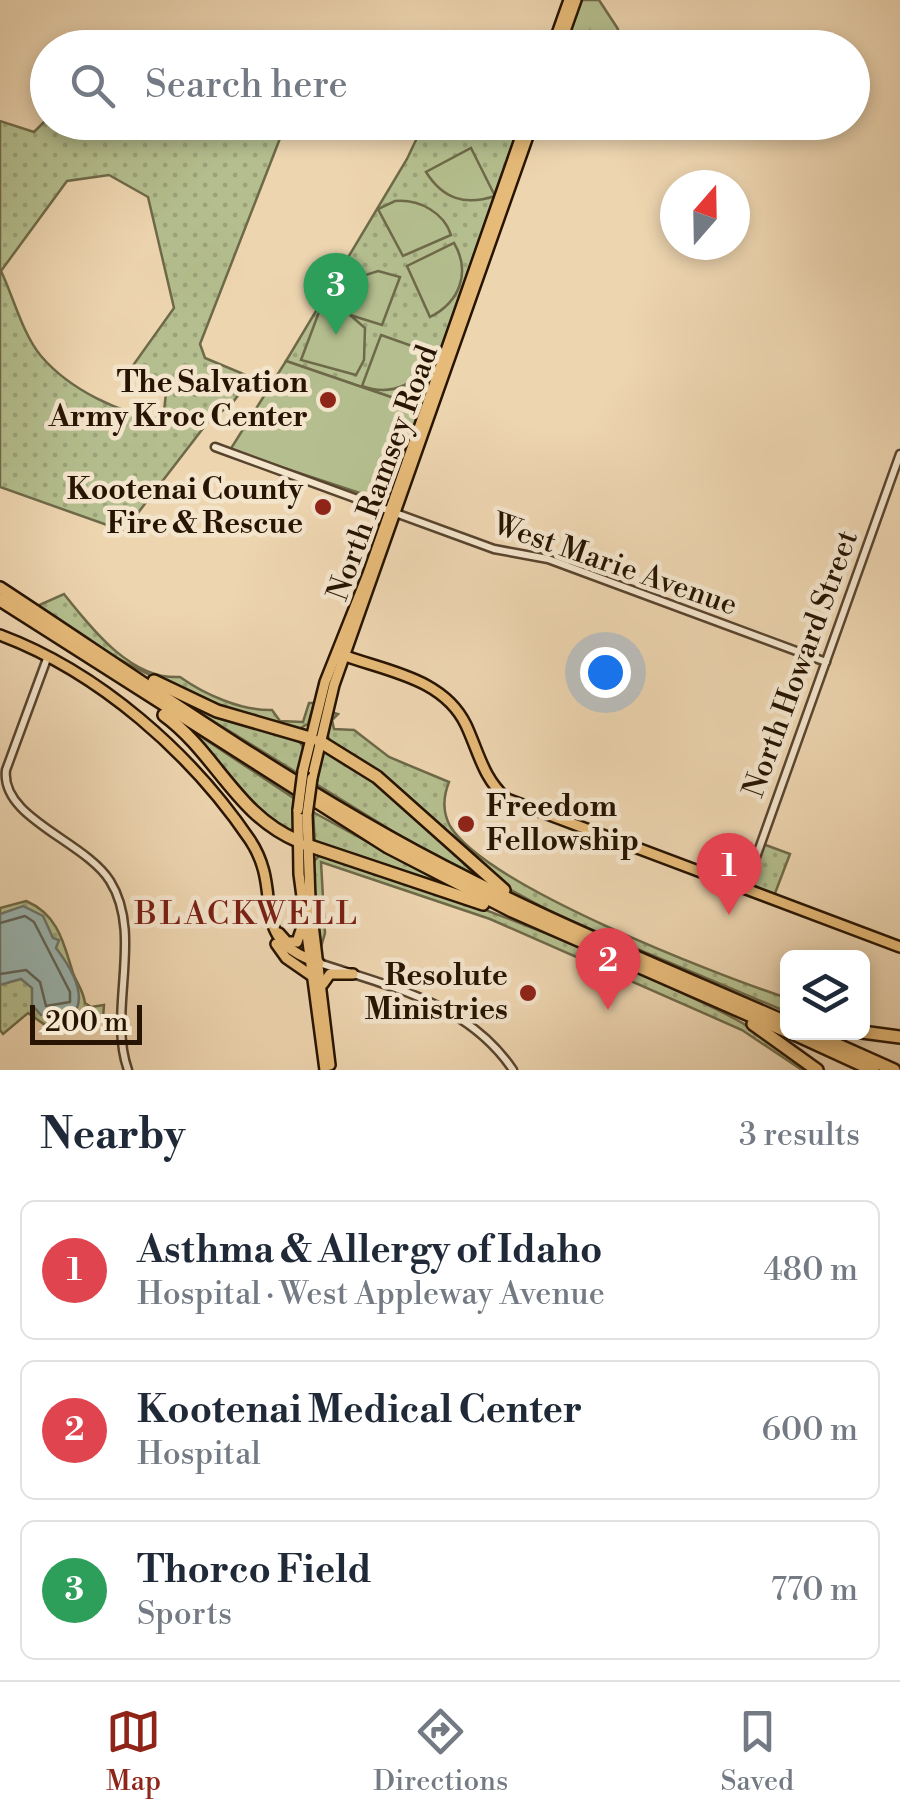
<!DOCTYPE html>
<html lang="en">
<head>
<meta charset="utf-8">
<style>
	:root { --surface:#fff; --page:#f2f2f3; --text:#1f2937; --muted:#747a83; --line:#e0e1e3; --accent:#8f2418 }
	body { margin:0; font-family:"Libre Bodoni",serif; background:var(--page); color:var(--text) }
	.controls { position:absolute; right:30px; bottom:30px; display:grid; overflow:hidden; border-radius:15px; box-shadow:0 5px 15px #0003 }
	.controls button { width:90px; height:90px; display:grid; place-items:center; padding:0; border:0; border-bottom:2px solid var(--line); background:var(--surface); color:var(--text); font:50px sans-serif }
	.compass { position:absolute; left:660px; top:170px; width:90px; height:90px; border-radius:50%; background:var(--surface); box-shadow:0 5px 15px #0003; rotate:20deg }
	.scale { position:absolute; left:30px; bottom:25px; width:112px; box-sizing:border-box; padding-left:10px; border:5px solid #271402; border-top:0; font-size:28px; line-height:35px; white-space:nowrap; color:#271402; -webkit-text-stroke:8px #f3e4cc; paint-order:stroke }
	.you { position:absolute; left:605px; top:672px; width:35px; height:35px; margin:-25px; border:8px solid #fff; border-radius:50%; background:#1a73e8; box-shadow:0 0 0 15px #1a73e833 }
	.badge { display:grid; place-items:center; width:65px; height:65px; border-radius:50%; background:var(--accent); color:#fff; font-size:32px; font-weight:700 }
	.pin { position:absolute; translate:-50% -82px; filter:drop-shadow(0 2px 5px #0008) }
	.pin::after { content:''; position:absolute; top:52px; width:35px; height:30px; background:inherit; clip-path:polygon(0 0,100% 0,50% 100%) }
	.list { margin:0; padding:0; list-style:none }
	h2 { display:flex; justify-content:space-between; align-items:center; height:130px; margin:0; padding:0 40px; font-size:42px }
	h2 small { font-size:32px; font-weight:400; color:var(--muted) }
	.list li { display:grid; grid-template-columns:65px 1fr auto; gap:30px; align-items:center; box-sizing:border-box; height:140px; margin:0 20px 20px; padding:0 20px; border:2px solid var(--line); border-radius:15px }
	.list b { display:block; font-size:38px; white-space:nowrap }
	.list p { margin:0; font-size:32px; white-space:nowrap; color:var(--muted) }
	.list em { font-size:32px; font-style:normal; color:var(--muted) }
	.icon { flex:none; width:55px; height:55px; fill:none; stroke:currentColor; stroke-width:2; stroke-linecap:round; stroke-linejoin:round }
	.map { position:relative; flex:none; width:900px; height:1070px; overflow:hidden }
	.search { position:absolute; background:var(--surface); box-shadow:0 5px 15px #0003; left:30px; right:30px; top:30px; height:110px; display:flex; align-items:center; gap:25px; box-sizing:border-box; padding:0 35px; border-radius:55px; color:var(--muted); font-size:38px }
	.sheet { height:610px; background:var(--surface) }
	nav { display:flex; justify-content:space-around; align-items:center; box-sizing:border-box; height:140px; border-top:2px solid var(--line); background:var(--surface); font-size:28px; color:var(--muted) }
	nav a { display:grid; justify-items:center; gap:5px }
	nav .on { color:var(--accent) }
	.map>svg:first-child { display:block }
</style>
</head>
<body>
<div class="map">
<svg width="900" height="1070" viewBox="0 0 900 1070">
	<defs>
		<pattern id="grass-dots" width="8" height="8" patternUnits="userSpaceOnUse" patternTransform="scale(2.5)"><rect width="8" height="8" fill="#b4be8e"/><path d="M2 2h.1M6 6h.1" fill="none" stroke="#9ba279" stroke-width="1.8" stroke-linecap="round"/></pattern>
		<pattern id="forest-firs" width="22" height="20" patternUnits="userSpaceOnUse" patternTransform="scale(2.5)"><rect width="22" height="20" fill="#b4be8e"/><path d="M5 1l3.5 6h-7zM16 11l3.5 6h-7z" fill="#9ba279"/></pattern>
	</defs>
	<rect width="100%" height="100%" fill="#edd5b0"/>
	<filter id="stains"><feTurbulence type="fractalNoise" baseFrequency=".002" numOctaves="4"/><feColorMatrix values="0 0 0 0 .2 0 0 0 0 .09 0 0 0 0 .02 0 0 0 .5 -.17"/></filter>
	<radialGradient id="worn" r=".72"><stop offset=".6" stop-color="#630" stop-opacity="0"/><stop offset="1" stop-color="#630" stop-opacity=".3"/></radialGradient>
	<g fill="url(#grass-dots)" stroke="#6e6948" stroke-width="2.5" fill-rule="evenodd">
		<path d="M 47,119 L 48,122 L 286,123 L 200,344 L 205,358 L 246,375 L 246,385 L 230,406 L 211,418 L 124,531 L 0,487 L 0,121 L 34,132 ZM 109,175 L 148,197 L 174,308 L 129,371 L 141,383 L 167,385 L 163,419 C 121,415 69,389 41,356 C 23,335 13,296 1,271 L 67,181 Z"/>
		<path d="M 424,123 L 522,123 L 423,408 L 286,361 L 407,159 Z"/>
		<path d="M 64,594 C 92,629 131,680 180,677 C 204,694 241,711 272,710 L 280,721 L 303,722 L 309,703 L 314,703 L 308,724 L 297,730 C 205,705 113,664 37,606 Z"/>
		<path d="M 171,695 L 298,740 L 304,748 L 299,774 Z"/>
		<path d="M 331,712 L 338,714 L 332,720 L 334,729 L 354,730 L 389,757 L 449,782 C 443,797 442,811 450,826 C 486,886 717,975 787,998 L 787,1012 L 559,916 L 494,881 L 358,759 L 330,741 L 326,732 Z"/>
		<path d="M 185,726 L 295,799 L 293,832 L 268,821 Z"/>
		<path d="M 322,748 L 381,783 L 479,878 L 407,840 L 316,784 Z"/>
		<path d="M 313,812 L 444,884 L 315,843 Z"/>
		<path d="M 763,844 L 790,854 L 774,896 L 750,883 Z"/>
		<path d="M 321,854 C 435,889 543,929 651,979 C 709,1005 762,1028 810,1070 L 802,1070 L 742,1030 L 490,919 L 321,862 L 325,933 L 321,947 L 312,863 Z"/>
		<path d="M 26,901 C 59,915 64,945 73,973 C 77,984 83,989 85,1003 L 91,1007 L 104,1005 L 103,1018 L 94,1026 L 84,1011 L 55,1032 L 28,1013 L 3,1034 L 0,1030 L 0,908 Z"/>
	</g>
	<path fill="url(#forest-firs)" stroke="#6e6948" stroke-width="2.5" d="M 580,0 L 599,0 L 618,29 L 615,38 L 590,33 L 583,47 L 564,48 Z"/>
	<g fill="#b4be8e" stroke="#6e6948" stroke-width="2.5">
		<path d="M 471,148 L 495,196 C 465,206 443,199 426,172 Z"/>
		<path d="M 395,201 C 420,199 444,213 451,235 L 403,256 L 378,209 Z"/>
		<path d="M 454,243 C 471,272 460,302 430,317 L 407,266 Z"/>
		<path d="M 378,271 L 400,277 L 382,325 L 350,315 L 365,328 L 364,360 L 356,375 L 301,360 L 322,304 L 331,307 L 353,279 Z"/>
		<path d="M 381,335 L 432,353 C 421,384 392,397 362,386 Z"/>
		<path d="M 286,361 L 423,408 L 390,503 L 230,450 Z"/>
	</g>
	<path fill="#9bb7b3" stroke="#6d766c" stroke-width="2.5" d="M 23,906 L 43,916 L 53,938 L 59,940 L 56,948 C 69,965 89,995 73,1015 L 41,1015 L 32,1005 L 32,988 L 21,979 L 0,985 L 0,914 Z"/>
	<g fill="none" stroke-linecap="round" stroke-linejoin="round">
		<path stroke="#61665a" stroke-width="2.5" d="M 0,923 L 25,916 L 34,922 L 70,992 L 70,1002 L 46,1006 L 40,982 L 26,970 L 0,974"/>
		<g stroke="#58442e" stroke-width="11">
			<g id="minor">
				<path d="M 215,447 L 494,549 L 548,559 L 826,662"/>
				<path d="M 48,656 L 6,770 C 0,818 85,841 110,881 C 144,935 107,1012 128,1070"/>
				<path d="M 745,888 L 900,454"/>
				<path d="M 319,963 C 391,987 468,1003 513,1070"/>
			</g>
		</g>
		<g stroke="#271402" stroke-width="14">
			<g id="major">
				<path d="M 552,48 L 569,0"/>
				<path d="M 559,48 L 576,0"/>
				<path d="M 0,635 C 99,672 191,753 250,840 C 286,894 244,938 319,963"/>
				<path d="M 340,654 C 384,671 443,677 466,725 C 479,753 483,778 507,799 L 900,947"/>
				<path d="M 303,771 L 325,682 L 368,574 L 526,122"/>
				<path d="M 312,778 L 334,685 L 533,122"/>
				<path d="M 298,810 L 299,874 L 325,1070"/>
				<path d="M 307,815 L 310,900 L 330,1065"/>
				<path d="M 279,933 L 287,942 L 297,942 L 302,927"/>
				<path d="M 276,944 L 286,958 L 312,976"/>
				<path d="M 323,984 L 330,974 L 353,974"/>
			</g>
		</g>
		<g stroke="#271402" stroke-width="16">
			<g id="highway">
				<path d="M 0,588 C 128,672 255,762 389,837 C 517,909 654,964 788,1023"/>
				<path d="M 0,600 L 388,847 L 512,911 L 788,1032"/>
				<path d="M 154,681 L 217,711 L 310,738"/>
				<path d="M 164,715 C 216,753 236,815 298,841"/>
				<path d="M 319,741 L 377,777 L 504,890"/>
				<path d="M 307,845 L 483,904"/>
				<path d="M 753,1024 L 817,1070"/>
				<path d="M 790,1032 L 873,1070"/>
				<path d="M 809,1032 L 894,1070"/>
				<path d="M 862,1032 L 900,1037"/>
			</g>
		</g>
		<use href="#minor" stroke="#f3e4cc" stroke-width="6"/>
		<use href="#major" stroke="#e6ba78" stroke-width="9"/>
		<use href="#highway" stroke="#e6ba78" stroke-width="11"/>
		<g stroke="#271402" stroke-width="14" stroke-linecap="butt">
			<g id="major-bridge">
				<path d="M 298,810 L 303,771"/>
				<path d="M 307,815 L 312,778"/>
			</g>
		</g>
		<use href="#major-bridge" stroke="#e6ba78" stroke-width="9"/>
	</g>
	<g fill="#8f2418" stroke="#f3e4cc" stroke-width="4">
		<circle cx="328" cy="400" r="10"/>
		<circle cx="323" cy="507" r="10"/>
		<circle cx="466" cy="824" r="10"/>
		<circle cx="528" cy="993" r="10"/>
	</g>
	<g text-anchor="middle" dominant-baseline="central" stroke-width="9" stroke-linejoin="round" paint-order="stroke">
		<g font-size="30" font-weight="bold" fill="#271402" stroke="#f3e4cc" text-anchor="end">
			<text x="308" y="383">The Salvation<tspan x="308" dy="34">Army Kroc Center</tspan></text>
			<text x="303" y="490">Kootenai County<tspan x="303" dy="34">Fire &amp; Rescue</tspan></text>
			<text x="486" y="807" text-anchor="start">Freedom<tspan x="486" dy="34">Fellowship</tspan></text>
			<text x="508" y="976">Resolute<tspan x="508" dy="34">Ministries</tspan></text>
		</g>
		<g font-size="30" fill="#271402" stroke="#f3e4cc">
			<text transform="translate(383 473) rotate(-70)">North Ramsey Road</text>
			<text transform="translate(615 565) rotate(19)">West Marie Avenue</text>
			<text transform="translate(801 664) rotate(-70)">North Howard Street</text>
		</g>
		<g font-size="32" letter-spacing="2.5" fill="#7a1f14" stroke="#f3e4cc">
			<text x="247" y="914">BLACKWELL</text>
		</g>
	</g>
	<rect width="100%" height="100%" filter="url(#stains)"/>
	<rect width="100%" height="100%" fill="url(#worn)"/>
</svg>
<div class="controls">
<button><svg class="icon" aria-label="layers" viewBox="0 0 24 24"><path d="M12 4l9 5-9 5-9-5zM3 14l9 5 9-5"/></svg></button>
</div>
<svg class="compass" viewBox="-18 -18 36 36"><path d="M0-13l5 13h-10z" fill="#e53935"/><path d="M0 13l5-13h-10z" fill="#747a83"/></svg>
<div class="scale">200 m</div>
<div class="you"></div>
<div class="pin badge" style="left:729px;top:915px;background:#e0444e">1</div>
<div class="pin badge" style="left:608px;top:1010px;background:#e0444e">2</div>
<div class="pin badge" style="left:336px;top:335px;background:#2e9e5b">3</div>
<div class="search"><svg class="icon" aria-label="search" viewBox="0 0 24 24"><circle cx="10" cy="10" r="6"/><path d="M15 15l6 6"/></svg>Search here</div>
</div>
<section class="sheet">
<h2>Nearby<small>3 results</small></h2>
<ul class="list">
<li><span class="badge" style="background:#e0444e">1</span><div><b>Asthma &amp; Allergy of Idaho</b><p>Hospital · West Appleway Avenue</p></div><em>480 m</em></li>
<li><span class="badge" style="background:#e0444e">2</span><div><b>Kootenai Medical Center</b><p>Hospital</p></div><em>600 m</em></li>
<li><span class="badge" style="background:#2e9e5b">3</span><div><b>Thorco Field</b><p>Sports</p></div><em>770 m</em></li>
</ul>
</section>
<nav>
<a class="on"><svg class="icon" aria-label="map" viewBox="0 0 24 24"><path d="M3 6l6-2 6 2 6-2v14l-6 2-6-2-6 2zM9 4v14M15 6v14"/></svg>Map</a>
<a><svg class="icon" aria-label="directions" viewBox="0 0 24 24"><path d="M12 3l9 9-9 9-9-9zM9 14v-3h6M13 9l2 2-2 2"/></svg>Directions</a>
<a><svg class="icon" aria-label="saved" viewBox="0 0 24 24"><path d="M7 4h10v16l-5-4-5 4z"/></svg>Saved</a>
</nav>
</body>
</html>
